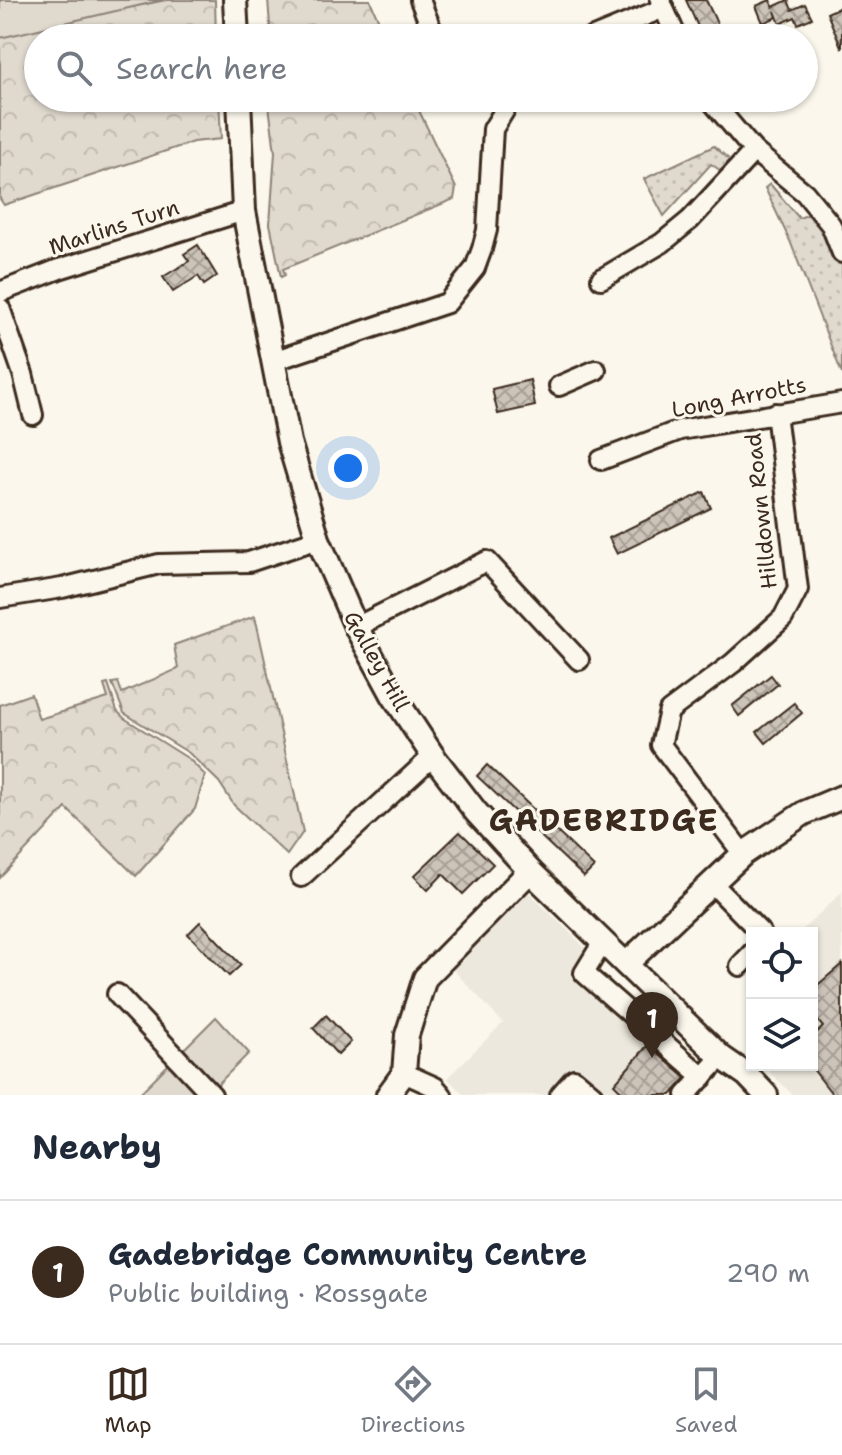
<!DOCTYPE html>
<html lang="en">
<head>
<meta charset="utf-8">
<style>
	:root { --surface:#fff; --page:#f6f6f7; --text:#1f2937; --muted:#747a83; --line:#e0e1e3; --accent:#3b2a1e }
	body { margin:0; font-family:"Shantell Sans",sans-serif; background:var(--page); color:var(--text) }
	.controls { position:absolute; right:24px; bottom:24px; display:grid; overflow:hidden; border-radius:0px; box-shadow:0 2px 6px #0004 }
	.controls button { width:72px; height:72px; display:grid; place-items:center; padding:0; border:0; border-bottom:2px solid var(--line); background:var(--surface); color:var(--text); font:40px sans-serif }
	.you { position:absolute; left:348px; top:468px; width:28px; height:28px; margin:-20px; border:6px solid #fff; border-radius:50%; background:#1a73e8; box-shadow:0 0 0 12px #1a73e833 }
	.badge { display:grid; place-items:center; width:52px; height:52px; border-radius:50%; background:var(--accent); color:#fff; font-size:26px; font-weight:700 }
	.pin { position:absolute; translate:-50% -66px; filter:drop-shadow(0 2px 4px #0008) }
	.pin::after { content:''; position:absolute; top:42px; width:28px; height:24px; background:inherit; clip-path:polygon(0 0,100% 0,50% 100%) }
	.list { margin:0; padding:0; list-style:none }
	h2 { display:flex; justify-content:space-between; align-items:center; height:104px; margin:0; padding:0 32px; font-size:34px }
	h2 small { font-size:26px; font-weight:400; color:var(--muted) }
	.list li { display:grid; grid-template-columns:52px 1fr auto; gap:24px; align-items:center; box-sizing:border-box; height:144px; padding:0 32px; border-top:2px solid var(--line) }
	.list b { display:block; font-size:30px; white-space:nowrap }
	.list p { margin:0; font-size:26px; white-space:nowrap; color:var(--muted) }
	.list em { font-size:26px; font-style:normal; color:var(--muted) }
	.icon { flex:none; width:44px; height:44px; fill:none; stroke:currentColor; stroke-width:2; stroke-linecap:round; stroke-linejoin:round }
	.map { position:relative; flex:none; width:842px; height:1095px; overflow:hidden }
	.search { position:absolute; background:var(--surface); box-shadow:0 2px 6px #0004; left:24px; right:24px; top:24px; height:88px; display:flex; align-items:center; gap:20px; box-sizing:border-box; padding:0 28px; border-radius:44px; color:var(--muted); font-size:30px }
	.sheet { height:248px; background:var(--surface) }
	nav { display:flex; justify-content:space-around; align-items:center; box-sizing:border-box; height:112px; border-top:2px solid var(--line); background:var(--surface); font-size:22px; color:var(--muted) }
	nav a { display:grid; justify-items:center; gap:4px }
	nav .on { color:var(--accent) }
	.map>svg:first-child { display:block }
</style>
</head>
<body>
<div class="map">
<svg width="842" height="1095" viewBox="0 0 842 1095">
	<defs>
		<pattern id="grass-dots" width="8" height="8" patternUnits="userSpaceOnUse" patternTransform="scale(2)"><rect width="8" height="8" fill="#dfd9ce"/><path d="M2 2h.1M6 6h.1" fill="none" stroke="#c0bab0" stroke-width="1.8" stroke-linecap="round"/></pattern>
		<pattern id="forest-crowns" width="20" height="18" patternUnits="userSpaceOnUse" patternTransform="scale(2)"><rect width="20" height="18" fill="#dfd9ce"/><path d="M2 6a3 3 0 1 1 6 0M12 15a3 3 0 1 1 6 0" fill="none" stroke="#c0bab0"/></pattern>
		<pattern id="building-cross-hatch" width="8" height="8" patternUnits="userSpaceOnUse" patternTransform="scale(2)"><rect width="8" height="8" fill="#ccc4b9"/><path d="M0 0l8 8M0 8l8-8" fill="none" stroke="#a79f96"/></pattern>
	</defs>
	<rect width="100%" height="100%" fill="#fbf7ec"/>
	<filter id="ink" filterUnits="userSpaceOnUse"><feTurbulence type="fractalNoise" baseFrequency=".0125" numOctaves="2"/><feDisplacementMap in="SourceGraphic" scale="16" xChannelSelector="R" yChannelSelector="G"/><feConvolveMatrix kernelMatrix="1 2 1 2 8 2 1 2 1" color-interpolation-filters="sRGB"/></filter>
	<g filter="url(#ink)">
		<g fill="#ede8dd">
			<path d="M 524,888 L 603,965 L 587,982 L 679,1069 L 660,1095 L 607,1095 L 576,1070 L 549,1095 L 464,1095 L 447,1078 L 503,1023 L 446,962 Z"/>
			<path d="M 842,892 L 842,1095 L 793,1095 L 762,1065 L 812,1065 L 812,933 L 799,933 Z"/>
		</g>
		<g fill="url(#grass-dots)" stroke="#8d8276" stroke-width="2">
			<path d="M 714,146 L 730,160 L 721,171 L 711,164 L 664,216 L 644,179 Z"/>
			<path d="M 770,184 L 799,218 L 812,213 L 835,247 L 842,265 L 842,374 L 790,241 L 765,188 Z"/>
		</g>
		<g fill="url(#forest-crowns)" stroke="#8d8276" stroke-width="2">
			<path d="M 166,0 L 215,0 L 216,38 L 38,38 L 38,98 L 219,98 L 221,139 L 193,142 L 4,205 L 0,199 L 0,33 Z"/>
			<path d="M 268,0 L 370,0 L 386,38 L 271,38 Z"/>
			<path d="M 268,98 L 413,98 L 456,188 L 454,199 L 283,269 L 285,275 L 281,277 L 270,224 L 275,152 Z"/>
			<path d="M 255,616 L 303,832 L 287,855 L 234,805 L 219,782 L 189,753 L 124,713 L 112,683 L 118,682 L 122,693 L 178,669 L 174,645 Z"/>
			<path d="M 108,684 L 117,711 L 124,718 L 189,759 L 205,775 L 195,809 L 136,876 L 66,808 L 0,878 L 0,705 L 31,694 L 39,719 L 108,698 L 104,685 Z"/>
		</g>
		<g fill="#dfd9ce" stroke="#8d8276" stroke-width="2">
			<path d="M 0,0 L 163,0 L 0,38 Z"/>
			<path d="M 216,1017 L 249,1053 L 207,1095 L 138,1095 Z"/>
		</g>
		<g fill="url(#building-cross-hatch)" stroke="#3b2a1e" stroke-width="2">
			<path d="M 686,0 L 706,0 L 724,38 L 703,38 Z"/>
			<path d="M 770,0 L 773,7 L 788,0 L 792,10 L 805,4 L 812,18 L 798,24 L 795,17 L 780,24 L 775,11 L 777,17 L 763,23 L 756,6 Z"/>
			<path d="M 842,6 L 842,49 L 827,13 Z"/>
			<path d="M 198,245 L 217,276 L 204,285 L 198,276 L 173,292 L 163,277 L 189,261 L 184,254 Z"/>
			<path d="M 530,380 L 535,406 L 498,414 L 492,389 Z"/>
			<path d="M 704,492 L 711,508 L 617,554 L 609,538 Z"/>
			<path d="M 771,675 L 778,684 L 739,716 L 732,706 Z"/>
			<path d="M 794,703 L 802,713 L 766,743 L 757,732 Z"/>
			<path d="M 487,765 L 594,867 L 584,877 L 477,776 Z"/>
			<path d="M 460,832 L 493,864 L 463,894 L 443,874 L 428,890 L 414,876 Z"/>
			<path d="M 200,922 L 241,965 L 229,976 L 188,934 Z"/>
			<path d="M 842,964 L 842,1095 L 833,1095 L 812,1068 L 812,1037 L 823,1027 L 812,1014 L 812,990 Z"/>
			<path d="M 326,1015 L 351,1042 L 338,1055 L 313,1028 Z"/>
			<path d="M 648,1045 L 686,1078 L 671,1095 L 625,1095 L 614,1084 Z"/>
		</g>
		<g fill="none" stroke-linecap="round" stroke-linejoin="round">
			<g stroke="#3b2a1e" stroke-width="24">
				<g id="minor">
					<path d="M 420,0 L 435,38"/>
					<path d="M 660,0 L 677,38"/>
					<path d="M 591,38 L 664,8"/>
					<path d="M 709,98 L 754,151 L 805,193 L 831,225 L 842,253"/>
					<path d="M 601,279 L 662,243 L 690,220 L 754,151"/>
					<path d="M 0,292 L 59,269 L 244,211"/>
					<path d="M 0,308 L 23,374 L 33,415"/>
					<path d="M 273,361 L 447,303 L 475,268 L 482,249 L 487,230 L 493,129 L 512,98"/>
					<path d="M 559,386 L 596,370"/>
					<path d="M 601,460 L 680,430 L 842,403"/>
					<path d="M 0,598 L 62,588 L 159,564 L 249,562 L 318,539"/>
					<path d="M 356,627 L 487,561 L 579,660"/>
					<path d="M 743,854 L 661,745 L 669,711 L 733,663 L 783,618 L 798,589 L 776,413"/>
					<path d="M 301,877 L 433,756"/>
					<path d="M 711,882 L 761,933"/>
					<path d="M 603,942 L 584,973 L 703,1077"/>
					<path d="M 740,966 L 752,953"/>
					<path d="M 117,994 L 212,1095"/>
					<path d="M 404,1073 L 435,1087 L 442,1095"/>
					<path d="M 560,1095 L 574,1079 L 593,1095"/>
					<path d="M 686,1095 L 721,1057"/>
				</g>
			</g>
			<g stroke="#3b2a1e" stroke-width="28">
				<g id="tertiary">
					<path d="M 235,0 L 237,38"/>
					<path d="M 239,98 L 244,211 L 289,442 L 318,539 L 356,627 L 393,695 L 433,756 L 476,812 L 530,871 L 721,1057 L 747,1075 L 766,1095"/>
					<path d="M 626,964 L 743,854 L 804,813 L 842,797"/>
					<path d="M 388,1095 L 404,1073 L 407,1035 L 425,978 L 530,871"/>
				</g>
			</g>
			<use href="#minor" stroke="#fbf7ec" stroke-width="18"/>
			<use href="#tertiary" stroke="#fbf7ec" stroke-width="22"/>
		</g>
	</g>
	<g text-anchor="middle" dominant-baseline="central" stroke-width="6" stroke-linejoin="round" paint-order="stroke">
		<g font-size="22" fill="#3b2a1e" stroke="#fbf7ec">
			<text transform="translate(114 227) rotate(-18)">Marlins Turn</text>
			<text transform="translate(739 397) rotate(-11)">Long Arrotts</text>
			<text transform="translate(761 511) rotate(-96)">Hilldown Road</text>
			<text transform="translate(377 661) rotate(61)">Galley Hill</text>
		</g>
		<g font-size="30" font-weight="bold" letter-spacing="2" fill="#3b2a1e" stroke="#fbf7ec">
			<text x="604" y="820">GADEBRIDGE</text>
		</g>
	</g>
</svg>
<div class="controls">
<button><svg class="icon" aria-label="locate" viewBox="0 0 24 24"><circle cx="12" cy="12" r="6"/><path d="M12 2v4M12 18v4M2 12h4M18 12h4"/></svg></button>
<button><svg class="icon" aria-label="layers" viewBox="0 0 24 24"><path d="M12 4l9 5-9 5-9-5zM3 14l9 5 9-5"/></svg></button>
</div>
<div class="you"></div>
<div class="pin badge" style="left:652px;top:1058px">1</div>
<div class="search"><svg class="icon" aria-label="search" viewBox="0 0 24 24"><circle cx="10" cy="10" r="6"/><path d="M15 15l6 6"/></svg>Search here</div>
</div>
<section class="sheet">
<h2>Nearby<small></small></h2>
<ul class="list">
<li><span class="badge">1</span><div><b>Gadebridge Community Centre</b><p>Public building · Rossgate</p></div><em>290 m</em></li>
</ul>
</section>
<nav>
<a class="on"><svg class="icon" aria-label="map" viewBox="0 0 24 24"><path d="M3 6l6-2 6 2 6-2v14l-6 2-6-2-6 2zM9 4v14M15 6v14"/></svg>Map</a>
<a><svg class="icon" aria-label="directions" viewBox="0 0 24 24"><path d="M12 3l9 9-9 9-9-9zM9 14v-3h6M13 9l2 2-2 2"/></svg>Directions</a>
<a><svg class="icon" aria-label="saved" viewBox="0 0 24 24"><path d="M7 4h10v16l-5-4-5 4z"/></svg>Saved</a>
</nav>
</body>
</html>
